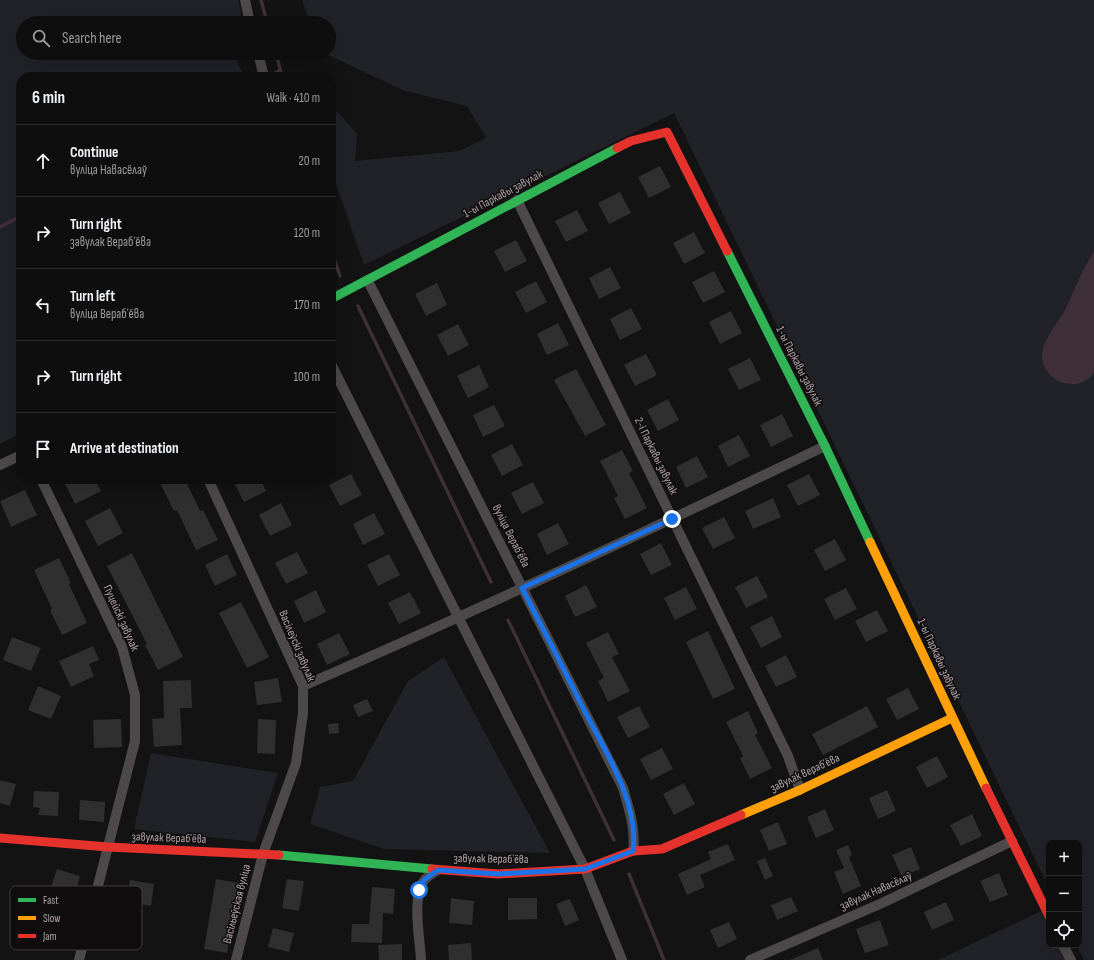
<!DOCTYPE html>
<html lang="en">
<head>
<meta charset="utf-8">
<style>
	:root { --surface:#0e0e0e; --page:#171717; --text:#f1f3f6; --muted:#9b9c9e; --line:#2e2e2e }
	body { margin:0; font-family:"Sofia Sans Condensed",sans-serif; background:var(--page); color:var(--text) }
	.controls { position:absolute; right:12px; bottom:12px; display:grid; overflow:hidden; border-radius:8px; box-shadow:0 4px 16px #0002 }
	.controls button { width:36px; height:36px; display:grid; place-items:center; padding:0; border:0; border-bottom:1px solid var(--line); background:var(--surface); color:var(--text); font:20px sans-serif }
	.stop { position:absolute; width:12px; height:12px; margin:-9px; border:3px solid #1a73e8; border-radius:50%; background:#fff }
	.stop.end { background:#1a73e8; border-color:#fff; box-shadow:0 1px 4px #0008 }
	.list { margin:0; padding:0; list-style:none }
	h2 { display:flex; justify-content:space-between; align-items:center; height:52px; margin:0; padding:0 16px; font-size:17px }
	h2 small { font-size:13px; font-weight:400; color:var(--muted) }
	.list li { display:grid; grid-template-columns:26px 1fr auto; gap:12px; align-items:center; box-sizing:border-box; height:72px; padding:0 16px; border-top:1px solid var(--line) }
	.list b { display:block; font-size:15px; white-space:nowrap }
	.list p { margin:0; font-size:13px; white-space:nowrap; color:var(--muted) }
	.list em { font-size:13px; font-style:normal; color:var(--muted) }
	.icon { flex:none; width:22px; height:22px; fill:none; stroke:currentColor; stroke-width:2; stroke-linecap:round; stroke-linejoin:round }
	.map { position:relative; flex:none; width:1094px; height:960px; overflow:hidden }
	.search { position:absolute; background:var(--surface); box-shadow:0 4px 16px #0002; left:16px; top:16px; width:320px; height:44px; display:flex; align-items:center; gap:10px; box-sizing:border-box; padding:0 14px; border-radius:22px; color:var(--muted); font-size:15px }
	.panel { position:absolute; background:var(--surface); box-shadow:0 4px 16px #0002; left:16px; top:72px; width:320px; height:412px; border-radius:16px }
	.map>svg:first-child { display:block }
</style>
</head>
<body>
<div class="map">
<svg width="1094" height="960" viewBox="0 0 1094 960">
	<rect width="100%" height="100%" fill="#131313"/>
	<g fill="#212128">
		<path d="M 0,0 L 238,0 L 241,11 L 240,23 L 23,23 L 23,53 L 238,53 L 238,64 L 244,77 L 21,77 L 21,433 L 0,444 Z"/>
		<path d="M 302,0 L 1094,0 L 1094,960 L 1084,960 L 1076,945 L 1079,945 L 1079,843 L 1049,843 L 1049,888 L 674,113 L 364,265 L 331,169 L 331,113 L 338,112 L 357,134 L 355,161 L 459,151 L 486,138 L 467,106 L 405,91 L 326,54 L 329,53 L 329,23 L 310,23 Z"/>
		<path d="M 444,657 L 550,853 L 384,849 L 310,824 L 320,787 L 353,781 L 408,681 Z"/>
		<path d="M 151,753 L 278,773 L 255,842 L 134,829 Z"/>
		<path d="M 1041,911 L 1049,926 L 1049,945 L 1059,945 L 1066,960 L 938,960 Z"/>
	</g>
	<path fill="#3e2f38" d="M 1094,252 L 1094,373 C 1085,383 1077,386 1064,383 C 1058,382 1050,376 1047,371 C 1031,348 1058,326 1067,306 C 1076,287 1082,269 1094,252 Z"/>
	<g fill="none" stroke-linecap="round" stroke-linejoin="round">
		<g stroke="#3e2f38" stroke-width="3.5">
			<path d="M 261,0 L 265,15"/>
			<path d="M 276,53 L 282,77"/>
			<path d="M 270,76 L 280,70"/>
			<path d="M 0,227 L 21,216"/>
			<path d="M 331,249 L 340,276"/>
			<path d="M 358,306 L 491,582"/>
			<path d="M 508,620 L 614,840"/>
			<path d="M 629,874 L 664,960"/>
		</g>
	</g>
	<g fill="#302f30">
		<path d="M 660,166 L 671,187 L 649,198 L 638,177 Z"/>
		<path d="M 620,192 L 631,213 L 609,224 L 598,203 Z"/>
		<path d="M 577,210 L 588,231 L 566,242 L 555,221 Z"/>
		<path d="M 694,232 L 705,253 L 684,264 L 673,243 Z"/>
		<path d="M 516,240 L 527,261 L 505,272 L 494,251 Z"/>
		<path d="M 610,267 L 621,288 L 599,299 L 589,278 Z"/>
		<path d="M 714,271 L 725,292 L 703,303 L 692,282 Z"/>
		<path d="M 536,281 L 547,302 L 526,313 L 515,292 Z"/>
		<path d="M 437,283 L 447,305 L 426,316 L 415,294 Z"/>
		<path d="M 631,308 L 642,329 L 620,340 L 610,319 Z"/>
		<path d="M 731,311 L 742,333 L 720,344 L 709,322 Z"/>
		<path d="M 558,323 L 569,345 L 547,355 L 537,334 Z"/>
		<path d="M 458,324 L 469,345 L 448,356 L 437,335 Z"/>
		<path d="M 646,354 L 657,375 L 635,386 L 624,365 Z"/>
		<path d="M 750,358 L 761,380 L 739,390 L 728,369 Z"/>
		<path d="M 479,365 L 489,387 L 468,398 L 457,376 Z"/>
		<path d="M 576,369 L 606,425 L 585,436 L 554,380 Z"/>
		<path d="M 668,399 L 679,420 L 658,431 L 647,410 Z"/>
		<path d="M 494,405 L 505,426 L 483,437 L 473,415 Z"/>
		<path d="M 782,414 L 793,436 L 771,447 L 760,425 Z"/>
		<path d="M 739,435 L 750,456 L 728,467 L 718,446 Z"/>
		<path d="M 512,444 L 523,465 L 502,476 L 491,455 Z"/>
		<path d="M 622,450 L 633,471 L 629,473 L 647,508 L 625,519 L 614,498 L 618,496 L 600,461 Z"/>
		<path d="M 697,456 L 708,477 L 686,488 L 676,467 Z"/>
		<path d="M 351,474 L 362,495 L 340,506 L 329,485 Z"/>
		<path d="M 809,474 L 820,495 L 798,506 L 787,485 Z"/>
		<path d="M 63,479 L 94,479 L 101,491 L 75,504 Z"/>
		<path d="M 158,479 L 185,479 L 200,511 L 203,510 L 218,540 L 196,550 L 177,510 L 174,511 Z"/>
		<path d="M 232,479 L 260,479 L 266,491 L 244,502 Z"/>
		<path d="M 533,482 L 544,503 L 522,514 L 511,493 Z"/>
		<path d="M 25,490 L 37,515 L 11,527 L 0,501 Z"/>
		<path d="M 773,498 L 781,517 L 753,529 L 745,511 Z"/>
		<path d="M 281,503 L 292,525 L 270,536 L 259,515 Z"/>
		<path d="M 110,508 L 123,533 L 98,546 L 85,521 Z"/>
		<path d="M 374,513 L 385,534 L 363,545 L 353,524 Z"/>
		<path d="M 724,517 L 735,538 L 713,549 L 702,528 Z"/>
		<path d="M 558,523 L 569,544 L 547,555 L 537,534 Z"/>
		<path d="M 835,539 L 846,560 L 825,571 L 814,550 Z"/>
		<path d="M 661,543 L 672,565 L 651,575 L 640,554 Z"/>
		<path d="M 297,552 L 308,573 L 286,584 L 275,563 Z"/>
		<path d="M 132,553 L 183,657 L 158,670 L 145,645 L 147,644 L 107,566 Z"/>
		<path d="M 227,554 L 237,575 L 215,586 L 205,565 Z"/>
		<path d="M 389,554 L 400,575 L 378,586 L 367,565 Z"/>
		<path d="M 59,558 L 71,583 L 69,584 L 87,623 L 62,635 L 50,610 L 52,609 L 34,570 Z"/>
		<path d="M 757,576 L 768,597 L 746,608 L 735,587 Z"/>
		<path d="M 586,585 L 597,607 L 575,617 L 565,596 Z"/>
		<path d="M 686,587 L 697,609 L 675,620 L 664,598 Z"/>
		<path d="M 846,588 L 857,609 L 835,620 L 824,599 Z"/>
		<path d="M 316,590 L 326,612 L 304,623 L 294,601 Z"/>
		<path d="M 410,592 L 421,613 L 399,624 L 388,603 Z"/>
		<path d="M 241,602 L 269,657 L 247,668 L 219,613 Z"/>
		<path d="M 877,610 L 888,631 L 866,642 L 855,621 Z"/>
		<path d="M 772,616 L 782,637 L 761,648 L 750,627 Z"/>
		<path d="M 708,631 L 735,689 L 713,699 L 686,642 Z"/>
		<path d="M 608,632 L 619,654 L 612,657 L 630,691 L 608,702 L 598,681 L 604,678 L 586,643 Z"/>
		<path d="M 339,633 L 350,654 L 327,665 L 317,644 Z"/>
		<path d="M 12,637 L 41,648 L 31,671 L 3,660 Z"/>
		<path d="M 93,646 L 99,660 L 89,664 L 94,676 L 71,687 L 59,661 Z"/>
		<path d="M 786,655 L 797,677 L 776,687 L 765,666 Z"/>
		<path d="M 278,678 L 282,702 L 257,705 L 254,682 Z"/>
		<path d="M 191,680 L 192,708 L 180,708 L 182,745 L 154,747 L 152,719 L 164,718 L 163,681 Z"/>
		<path d="M 38,686 L 61,696 L 51,719 L 28,710 Z"/>
		<path d="M 908,688 L 919,709 L 897,720 L 886,699 Z"/>
		<path d="M 367,699 L 373,711 L 358,717 L 353,705 Z"/>
		<path d="M 639,706 L 650,727 L 628,738 L 617,717 Z"/>
		<path d="M 867,706 L 878,727 L 823,755 L 812,734 Z"/>
		<path d="M 748,711 L 758,733 L 755,735 L 772,768 L 750,779 L 740,758 L 743,756 L 726,722 Z"/>
		<path d="M 121,719 L 122,747 L 94,748 L 93,720 Z"/>
		<path d="M 258,719 L 276,720 L 275,754 L 257,753 Z"/>
		<path d="M 338,723 L 339,733 L 329,734 L 328,724 Z"/>
		<path d="M 662,748 L 673,769 L 651,780 L 640,759 Z"/>
		<path d="M 937,756 L 948,777 L 927,788 L 916,767 Z"/>
		<path d="M 0,780 L 16,784 L 10,806 L 0,803 Z"/>
		<path d="M 684,783 L 695,804 L 674,815 L 663,794 Z"/>
		<path d="M 887,790 L 896,811 L 878,819 L 869,798 Z"/>
		<path d="M 34,791 L 59,792 L 58,816 L 38,815 L 40,808 L 33,807 Z"/>
		<path d="M 80,800 L 105,802 L 104,822 L 79,820 Z"/>
		<path d="M 825,809 L 834,830 L 816,838 L 807,817 Z"/>
		<path d="M 972,814 L 982,836 L 961,846 L 950,825 Z"/>
		<path d="M 778,822 L 787,844 L 769,851 L 760,830 Z"/>
		<path d="M 728,844 L 735,860 L 700,875 L 705,887 L 687,895 L 678,874 L 711,859 L 708,852 Z"/>
		<path d="M 848,845 L 852,855 L 849,857 L 861,886 L 843,894 L 834,872 L 844,868 L 836,850 Z"/>
		<path d="M 911,847 L 920,869 L 902,877 L 892,855 Z"/>
		<path d="M 765,858 L 773,876 L 765,880 L 757,861 Z"/>
		<path d="M 57,869 L 80,876 L 74,897 L 50,890 Z"/>
		<path d="M 999,873 L 1008,895 L 990,902 L 980,881 Z"/>
		<path d="M 216,879 L 239,883 L 227,953 L 204,949 Z"/>
		<path d="M 287,879 L 304,881 L 299,911 L 282,908 Z"/>
		<path d="M 130,880 L 154,884 L 151,906 L 127,902 Z"/>
		<path d="M 372,887 L 395,889 L 393,914 L 383,913 L 382,943 L 351,942 L 352,924 L 369,924 Z"/>
		<path d="M 791,897 L 798,911 L 777,920 L 771,905 Z"/>
		<path d="M 451,898 L 474,901 L 472,925 L 449,923 Z"/>
		<path d="M 508,898 L 537,898 L 537,919 L 508,920 Z"/>
		<path d="M 570,899 L 579,920 L 565,926 L 556,904 Z"/>
		<path d="M 946,902 L 954,920 L 932,930 L 924,912 Z"/>
		<path d="M 880,920 L 889,945 L 865,953 L 856,929 Z"/>
		<path d="M 729,922 L 737,939 L 718,948 L 710,930 Z"/>
		<path d="M 273,928 L 294,933 L 289,952 L 268,947 Z"/>
		<path d="M 471,943 L 472,960 L 449,960 L 448,945 Z"/>
		<path d="M 402,944 L 402,960 L 379,960 L 378,945 Z"/>
		<path d="M 818,948 L 823,960 L 790,960 Z"/>
	</g>
	<g fill="none" stroke-linecap="round" stroke-linejoin="round">
		<g stroke="#4d494a" stroke-width="10">
			<path d="M 245,0 L 250,23"/>
			<path d="M 258,53 L 264,77"/>
			<path d="M 517,200 L 788,756 L 800,790"/>
			<path d="M 368,281 L 623,788 C 629,809 636,829 633,851"/>
			<path d="M 331,364 L 585,869 L 622,960"/>
			<path d="M 0,465 L 21,455"/>
			<path d="M 41,479 L 122,647 L 135,695 L 135,741 L 79,960"/>
			<path d="M 208,479 L 303,686 L 303,713 L 296,763 L 263,854 L 236,960"/>
			<path d="M 303,686 C 478,610 652,529 825,446"/>
			<path d="M 1063,945 L 1071,960"/>
			<path d="M 421,960 C 420,939 412,900 423,882 C 426,877 433,873 438,870"/>
			<path d="M 750,960 L 880,904 L 1012,841"/>
		</g>
		<g stroke="#30b455" stroke-width="9">
			<path d="M 727,251 L 825,446 L 870,542"/>
			<path d="M 331,299 L 617,148"/>
			<path d="M 279,855 L 432,869"/>
		</g>
		<g stroke="#ff9f0a" stroke-width="9">
			<path d="M 870,542 L 986,788"/>
			<path d="M 741,815 L 800,790 L 952,718"/>
		</g>
		<g stroke="#e5322d" stroke-width="9">
			<path d="M 617,148 L 631,141 L 667,132 L 727,251"/>
			<path d="M 986,788 L 1049,916"/>
			<path d="M 0,838 L 108,847 L 279,855"/>
			<path d="M 432,869 L 498,874 L 585,869 L 633,851 L 662,849 L 741,815"/>
		</g>
	</g>
	<g fill="none" stroke-linecap="round" stroke-linejoin="round">
		<path stroke="#1a73e8" stroke-width="5" d="M 419,890 L 424,880 L 438,870 L 498,874 L 585,869 L 633,851 C 640,802 602,746 581,704 C 562,665 542,627 522,588 L 672,519"/>
	</g>
	<g text-anchor="middle" dominant-baseline="central" stroke-width="3" stroke-linejoin="round" paint-order="stroke">
		<g font-size="12" fill="#b3a5aa" stroke="#0f0d0e">
			<text transform="translate(503 194) rotate(-28)">1-ы Паркавы завулак</text>
			<text transform="translate(799 366) rotate(63)">1-ы Паркавы завулак</text>
			<text transform="translate(656 456) rotate(64)">2-і Паркавы завулак</text>
			<text transform="translate(511 536) rotate(63)">вуліца Верабʼёва</text>
			<text transform="translate(121 618) rotate(66)">Пуцейскі завулак</text>
			<text transform="translate(297 646) rotate(67)">Васілеўскі завулак</text>
			<text transform="translate(939 659) rotate(65)">1-ы Паркавы завулак</text>
			<text transform="translate(805 773) rotate(-25)">завулак Верабʼёва</text>
			<text transform="translate(169 838) rotate(2)">завулак Верабʼёва</text>
			<text transform="translate(491 859) rotate(1)">завулак Верабʼёва</text>
			<text transform="translate(876 891) rotate(-24)">завулак Навасёлаў</text>
			<text transform="translate(237 904) rotate(-76)">Васільеўская вуліца</text>
		</g>
	</g>
	<rect x="10" y="886" width="132" height="64" rx="6" fill="#0f0d0e" stroke="#403b3d" stroke-width="1"/>
	<rect x="18" y="898" width="18" height="4" fill="#30b455"/>
	<rect x="18" y="916" width="18" height="4" fill="#ff9f0a"/>
	<rect x="18" y="934" width="18" height="4" fill="#e5322d"/>
	<g font-size="11" fill="#b3a5aa">
		<text x="43" y="904">Fast</text>
		<text x="43" y="922">Slow</text>
		<text x="43" y="940">Jam</text>
	</g>
</svg>
<div class="controls">
<button>+</button>
<button>−</button>
<button><svg class="icon" aria-label="locate" viewBox="0 0 24 24"><circle cx="12" cy="12" r="6"/><path d="M12 2v4M12 18v4M2 12h4M18 12h4"/></svg></button>
</div>
<div class="stop" style="left:419px;top:890px"></div>
<div class="stop end" style="left:672px;top:519px"></div>
<div class="search"><svg class="icon" aria-label="search" viewBox="0 0 24 24"><circle cx="10" cy="10" r="6"/><path d="M15 15l6 6"/></svg>Search here</div>
<section class="panel">
<h2>6 min<small>Walk · 410 m</small></h2>
<ul class="list">
<li><svg class="icon" aria-label="ahead" viewBox="0 0 24 24"><path d="M12 20V5M6 11l6-6 6 6"/></svg><div><b>Continue</b><p>вуліца Навасёлаў</p></div><em>20 m</em></li>
<li><svg class="icon" aria-label="right" viewBox="0 0 24 24"><path d="M7 20v-9h11M14 6l5 5-5 5"/></svg><div><b>Turn right</b><p>завулак Верабʼёва</p></div><em>120 m</em></li>
<li><svg class="icon" aria-label="left" viewBox="0 0 24 24"><path d="M17 20v-9H6M10 6l-5 5 5 5"/></svg><div><b>Turn left</b><p>вуліца Верабʼёва</p></div><em>170 m</em></li>
<li><svg class="icon" aria-label="right" viewBox="0 0 24 24"><path d="M7 20v-9h11M14 6l5 5-5 5"/></svg><div><b>Turn right</b></div><em>100 m</em></li>
<li><svg class="icon" aria-label="arrive" viewBox="0 0 24 24"><path d="M6 21V4h12l-3 4 3 4H6"/></svg><div><b>Arrive at destination</b></div></li>
</ul>
</section>
</div>
</body>
</html>
